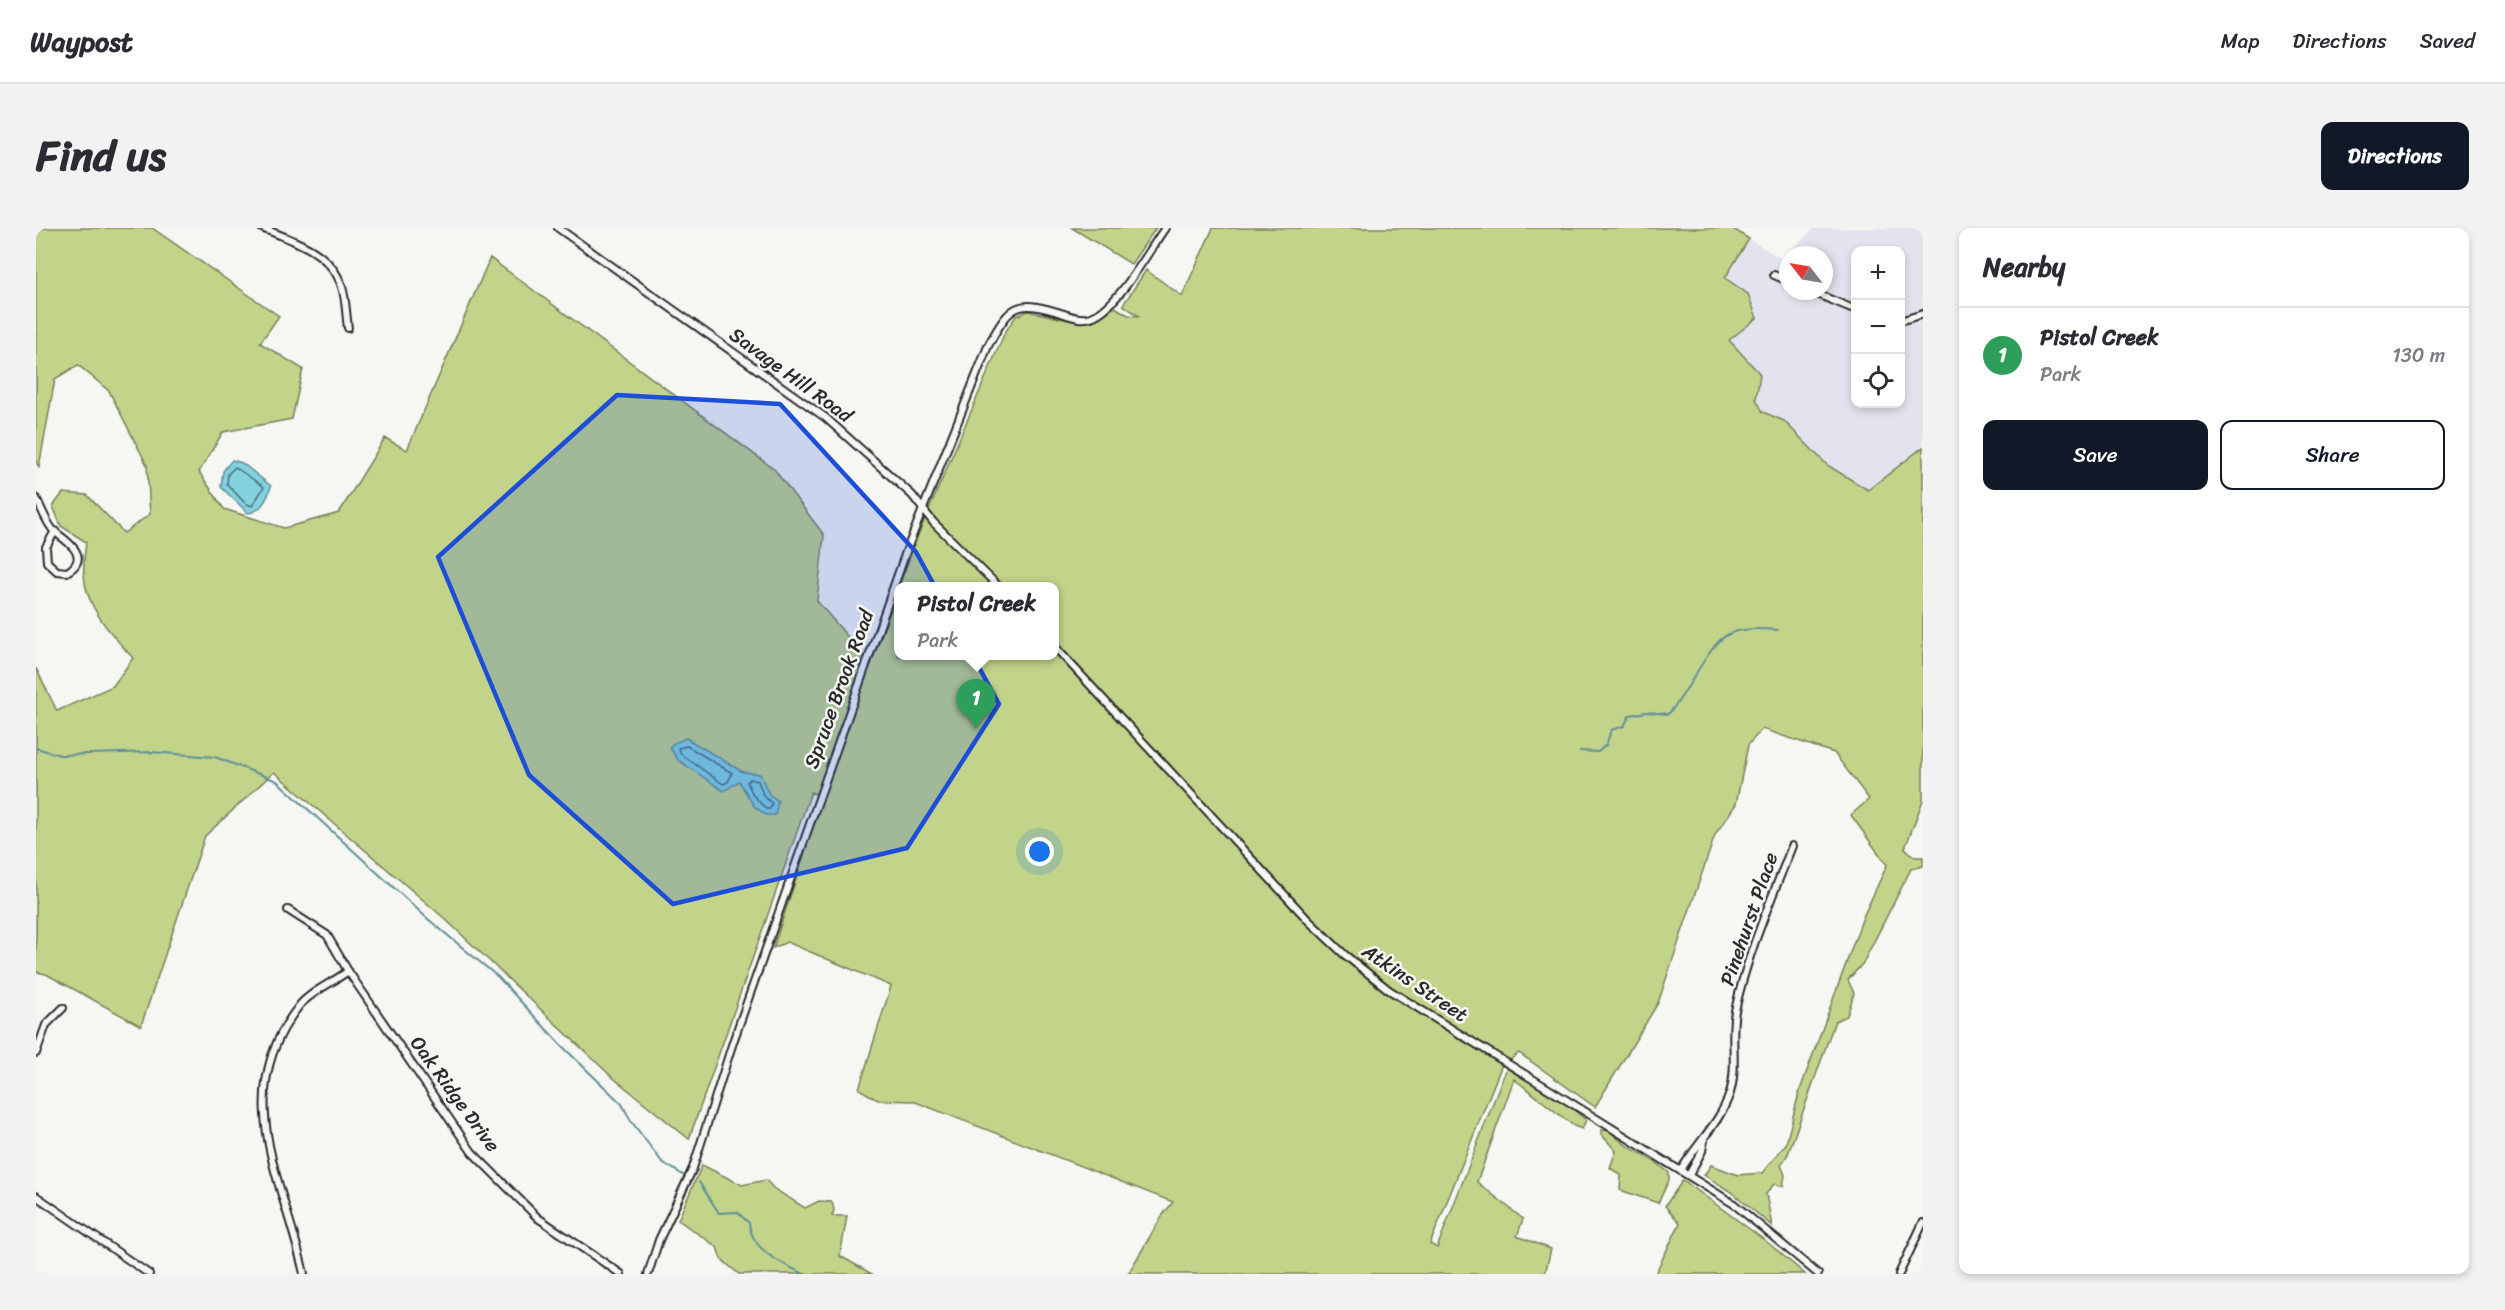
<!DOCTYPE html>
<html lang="en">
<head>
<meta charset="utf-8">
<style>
	:root { --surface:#fff; --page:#f2f2f3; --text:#2b2b33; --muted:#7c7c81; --line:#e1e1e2; --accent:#111827 }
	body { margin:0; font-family:Sriracha,sans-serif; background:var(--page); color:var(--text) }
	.controls { position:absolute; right:18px; top:18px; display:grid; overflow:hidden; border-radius:12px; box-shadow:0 3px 9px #0003 }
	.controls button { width:54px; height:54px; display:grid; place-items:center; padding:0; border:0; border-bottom:2px solid var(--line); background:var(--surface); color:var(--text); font:30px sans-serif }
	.compass { position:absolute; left:1743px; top:18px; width:54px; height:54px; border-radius:50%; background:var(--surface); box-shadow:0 3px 9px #0003; rotate:301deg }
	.you { position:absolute; left:1004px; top:624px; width:21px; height:21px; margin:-15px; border:4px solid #fff; border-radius:50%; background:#1a73e8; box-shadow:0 0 0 9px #1a73e833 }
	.badge { display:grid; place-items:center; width:39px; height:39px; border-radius:50%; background:var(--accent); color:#fff; font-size:20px; font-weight:700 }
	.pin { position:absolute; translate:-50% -50px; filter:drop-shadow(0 2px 3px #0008) }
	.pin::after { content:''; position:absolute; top:32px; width:21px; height:18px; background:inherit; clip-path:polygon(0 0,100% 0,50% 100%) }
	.popup { position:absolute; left:858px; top:354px; width:165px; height:78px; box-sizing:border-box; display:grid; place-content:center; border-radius:12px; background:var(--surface); filter:drop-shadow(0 2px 4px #0005); font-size:20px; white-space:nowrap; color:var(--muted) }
	.popup b { font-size:22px; color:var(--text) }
	.popup::after { content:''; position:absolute; left:50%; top:100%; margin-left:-12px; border:12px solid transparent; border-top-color:var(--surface) }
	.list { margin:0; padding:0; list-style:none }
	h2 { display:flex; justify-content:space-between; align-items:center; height:78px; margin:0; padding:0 24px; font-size:26px }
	h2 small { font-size:20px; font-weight:400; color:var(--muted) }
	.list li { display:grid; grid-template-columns:39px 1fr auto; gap:18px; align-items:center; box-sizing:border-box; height:96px; padding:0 24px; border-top:2px solid var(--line) }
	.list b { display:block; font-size:22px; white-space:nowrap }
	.list p { margin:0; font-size:20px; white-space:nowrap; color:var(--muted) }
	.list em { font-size:20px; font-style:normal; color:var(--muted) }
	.actions { display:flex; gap:12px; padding:18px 24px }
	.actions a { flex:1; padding:14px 0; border:2px solid var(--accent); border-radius:12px; text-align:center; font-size:21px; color:var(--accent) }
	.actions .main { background:var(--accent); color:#fff }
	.icon { flex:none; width:33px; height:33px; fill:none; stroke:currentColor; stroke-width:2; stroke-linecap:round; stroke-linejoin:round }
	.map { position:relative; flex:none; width:1887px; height:1046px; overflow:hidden; border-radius:12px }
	header { display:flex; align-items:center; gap:36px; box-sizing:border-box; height:84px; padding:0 30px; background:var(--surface); border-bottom:2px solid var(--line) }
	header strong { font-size:28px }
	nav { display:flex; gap:33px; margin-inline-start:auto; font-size:21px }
	.intro { display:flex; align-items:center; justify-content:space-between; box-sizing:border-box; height:144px; padding:0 36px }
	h1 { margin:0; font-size:42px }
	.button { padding:15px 27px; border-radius:12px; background:var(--accent); color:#fff; font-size:21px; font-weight:700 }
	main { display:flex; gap:36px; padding:0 36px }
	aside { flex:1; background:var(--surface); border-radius:12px; box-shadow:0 3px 9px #0003 }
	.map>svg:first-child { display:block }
</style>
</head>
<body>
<header>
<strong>Waypost</strong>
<nav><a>Map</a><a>Directions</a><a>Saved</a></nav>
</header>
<div class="intro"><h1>Find us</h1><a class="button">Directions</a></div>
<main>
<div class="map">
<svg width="1887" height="1046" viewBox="0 0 1887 1046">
	<rect width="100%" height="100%" fill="#f6f6f2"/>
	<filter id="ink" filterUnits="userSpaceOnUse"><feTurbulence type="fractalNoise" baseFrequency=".0167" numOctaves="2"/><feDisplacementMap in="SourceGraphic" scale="12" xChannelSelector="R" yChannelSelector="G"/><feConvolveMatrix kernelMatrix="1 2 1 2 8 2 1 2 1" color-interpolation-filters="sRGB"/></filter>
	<g filter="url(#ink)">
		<path fill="#e3e3ef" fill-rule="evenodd" d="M 1778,0 L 1887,0 L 1887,219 L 1832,262 L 1791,237 L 1748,193 L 1727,184 L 1719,171 L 1724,146 L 1693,112 L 1689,50 L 1713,11 L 1746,31 ZM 1820,22 L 1864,22 L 1864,176 L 1820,176 ZM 1752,27 L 1788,27 L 1788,63 L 1752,63 Z"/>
		<g fill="#c2d489" stroke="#76805a" stroke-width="1.5">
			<path d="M 0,0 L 116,0 L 243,88 L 224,115 L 267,141 L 256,191 L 187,204 L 163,244 L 188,281 L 248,300 L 303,285 L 349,210 L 371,222 L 454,30 L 738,241 L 788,307 L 781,373 L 835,436 L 862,362 L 862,428 L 1018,428 L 1018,358 L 863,358 L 883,305 L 969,104 L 980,88 L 992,83 L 1042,94 L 1056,93 L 1079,79 L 1092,87 L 1103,88 L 1087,77 L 1110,42 L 1146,68 L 1177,0 L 1696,0 L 1713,11 L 1689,50 L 1712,66 L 1721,90 L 1693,112 L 1724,146 L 1720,171 L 1727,184 L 1748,193 L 1791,237 L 1832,262 L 1887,219 L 1887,572 L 1869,620 L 1879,629 L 1887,629 L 1887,638 L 1875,641 L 1827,735 L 1812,752 L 1818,765 L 1811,788 L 1799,793 L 1752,926 L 1745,937 L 1749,947 L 1747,958 L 1738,956 L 1730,966 L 1736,998 L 1697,965 L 1668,947 L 1675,937 L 1702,947 L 1726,945 L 1750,916 L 1763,865 L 1827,689 L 1851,637 L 1815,587 L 1833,571 L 1798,525 L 1726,501 L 1712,517 L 1700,576 L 1679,607 L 1622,775 L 1559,879 L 1483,825 L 1465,839 L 1394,1016 L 1401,1020 L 1471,839 L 1527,873 L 1550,892 L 1546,901 L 1538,898 L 1478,851 L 1441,954 L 1487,991 L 1481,1008 L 1515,1021 L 1509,1046 L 1092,1046 L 1126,988 L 1137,974 L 877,873 L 842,872 L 823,861 L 855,758 L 751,714 L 737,720 L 787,570 L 775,564 L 653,911 L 575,848 L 408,690 L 238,544 L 169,608 L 105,798 L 10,746 L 0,744 L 0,440 L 21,483 L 77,458 L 97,430 C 76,407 49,379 48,346 C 47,336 49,324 50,314 L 25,298 L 17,278 L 27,265 L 51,267 L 88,305 L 114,286 L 111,237 L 73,163 L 42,137 L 19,151 L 3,239 L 0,234 Z"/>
			<path d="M 1036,0 L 1120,0 L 1095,36 Z"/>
			<path d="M 1565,902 L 1574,903 C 1593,924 1614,926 1633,945 L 1633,952 L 1622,975 L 1584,962 L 1585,947 L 1574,940 L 1580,923 L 1565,906 Z"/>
			<path d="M 666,937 L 706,957 L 730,952 L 738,961 L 769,980 L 783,973 L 796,974 L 798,982 L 796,988 L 811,988 L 804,1028 L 836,1046 L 703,1046 L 685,1031 L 681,1019 L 642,992 Z"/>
			<path d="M 1647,952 L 1731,1014 L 1769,1046 L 1619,1046 L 1644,995 L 1629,978 Z"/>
		</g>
		<g fill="#83d2e0" stroke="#608f98" stroke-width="1.5">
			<path d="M 196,232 L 206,235 L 235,258 C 232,270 225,284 212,285 L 185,259 L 187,243 Z"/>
			<path d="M 650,510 L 707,544 L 724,546 L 733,566 L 742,573 L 739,587 L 730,587 L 718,578 L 703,553 L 688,563 L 642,532 L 634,520 L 636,516 Z"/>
		</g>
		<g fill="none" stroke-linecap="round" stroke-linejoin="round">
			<g stroke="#4e6e73" stroke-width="1.5">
				<path d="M 199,239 L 228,259 L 216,278 L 209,275 L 191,256 L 192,246 Z"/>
				<path d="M 651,518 L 696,545 L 692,554 L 687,556 L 646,527 L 642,520 Z"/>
				<path d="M 714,551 L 722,553 L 728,569 L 736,575 L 734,581 L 730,581 L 717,567 L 711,554 Z"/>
			</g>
			<g stroke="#608f98" stroke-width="2">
				<path d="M 0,520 L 24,527 L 115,524 L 179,529 L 241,553 L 392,691 L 462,749 L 525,817 L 586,876 L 595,893 L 626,934 L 647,947"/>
				<path d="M 1544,523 L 1562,524 L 1570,517 L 1575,502 L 1588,498 L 1594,487 L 1610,484 L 1632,486 C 1652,466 1671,418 1691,407 C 1705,399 1726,401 1742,402"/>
				<path d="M 663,954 L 683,985 L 701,984 L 713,995 C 716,1023 745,1035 768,1046"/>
			</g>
			<g stroke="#2b2b2b" stroke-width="10">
				<g id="street">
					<path d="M 226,0 C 256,12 295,23 306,59 C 310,71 310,87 312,100"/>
					<path d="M 522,0 L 790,190 L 876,267 L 897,294 L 962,358"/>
					<path d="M 1738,47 L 1752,53"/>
					<path d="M 1774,63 L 1820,82"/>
					<path d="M 1864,93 L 1887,86"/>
					<path d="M 0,270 C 5,279 11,297 19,304 C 31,313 56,329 31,344 L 21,343 L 11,334 L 10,319 L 19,303"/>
					<path d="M 1018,418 L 1273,693 L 1309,727 L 1353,762 L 1698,976 L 1782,1046"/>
					<path d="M 252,682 L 291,707 L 312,743 L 436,924 L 502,990 L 585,1046"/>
					<path d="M 0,825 L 10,797 L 27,780"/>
					<path d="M 1645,942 C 1661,915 1684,895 1694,865 C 1702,838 1694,810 1699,783 C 1711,726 1735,672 1756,618"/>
					<path d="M 1653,947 L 1666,923 L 1668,912"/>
					<path d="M 0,968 L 113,1046"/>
					<path d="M 268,1046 C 248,953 193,867 263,778 C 274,764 298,754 312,743"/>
					<path d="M 612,1046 L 623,1012 L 657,940 L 697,814 L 871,321 L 952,118 C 975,75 981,71 1028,86 C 1037,89 1046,92 1055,89 C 1081,81 1113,22 1129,0"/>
					<path d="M 1863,1046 L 1887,995"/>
				</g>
			</g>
			<use href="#street" stroke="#f6f6f2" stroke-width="6"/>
		</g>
	</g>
	<path fill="#1d4ed8" fill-opacity="0.2" stroke="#1d4ed8" stroke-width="4.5" stroke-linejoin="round" d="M 581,167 L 744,176 L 880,324 L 963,476 L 871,620 L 637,676 L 493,547 L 402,329 Z"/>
	<g text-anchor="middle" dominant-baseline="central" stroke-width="5" stroke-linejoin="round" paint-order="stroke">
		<g font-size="20" fill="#2b2b2b" stroke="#f6f6f2">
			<text transform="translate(755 147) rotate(36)">Savage Hill Road</text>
			<text transform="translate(803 461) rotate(-70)">Spruce Brook Road</text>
			<text transform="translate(1713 691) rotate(-71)">Pinehurst Place</text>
			<text transform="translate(1379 755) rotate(34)">Atkins Street</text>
			<text transform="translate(419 866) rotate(54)">Oak Ridge Drive</text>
		</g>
	</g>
</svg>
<div class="controls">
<button>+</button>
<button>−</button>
<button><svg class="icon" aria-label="locate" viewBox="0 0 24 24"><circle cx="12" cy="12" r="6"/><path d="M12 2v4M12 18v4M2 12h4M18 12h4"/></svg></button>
</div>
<svg class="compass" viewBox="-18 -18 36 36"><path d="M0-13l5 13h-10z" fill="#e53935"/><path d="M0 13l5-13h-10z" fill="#7c7c81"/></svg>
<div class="you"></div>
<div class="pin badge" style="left:940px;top:501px;background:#2e9e5b">1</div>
<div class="popup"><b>Pistol Creek</b>Park</div>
</div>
<aside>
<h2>Nearby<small></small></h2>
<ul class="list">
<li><span class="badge" style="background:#2e9e5b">1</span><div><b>Pistol Creek</b><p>Park</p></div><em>130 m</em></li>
</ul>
<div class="actions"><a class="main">Save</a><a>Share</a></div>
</aside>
</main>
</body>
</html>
